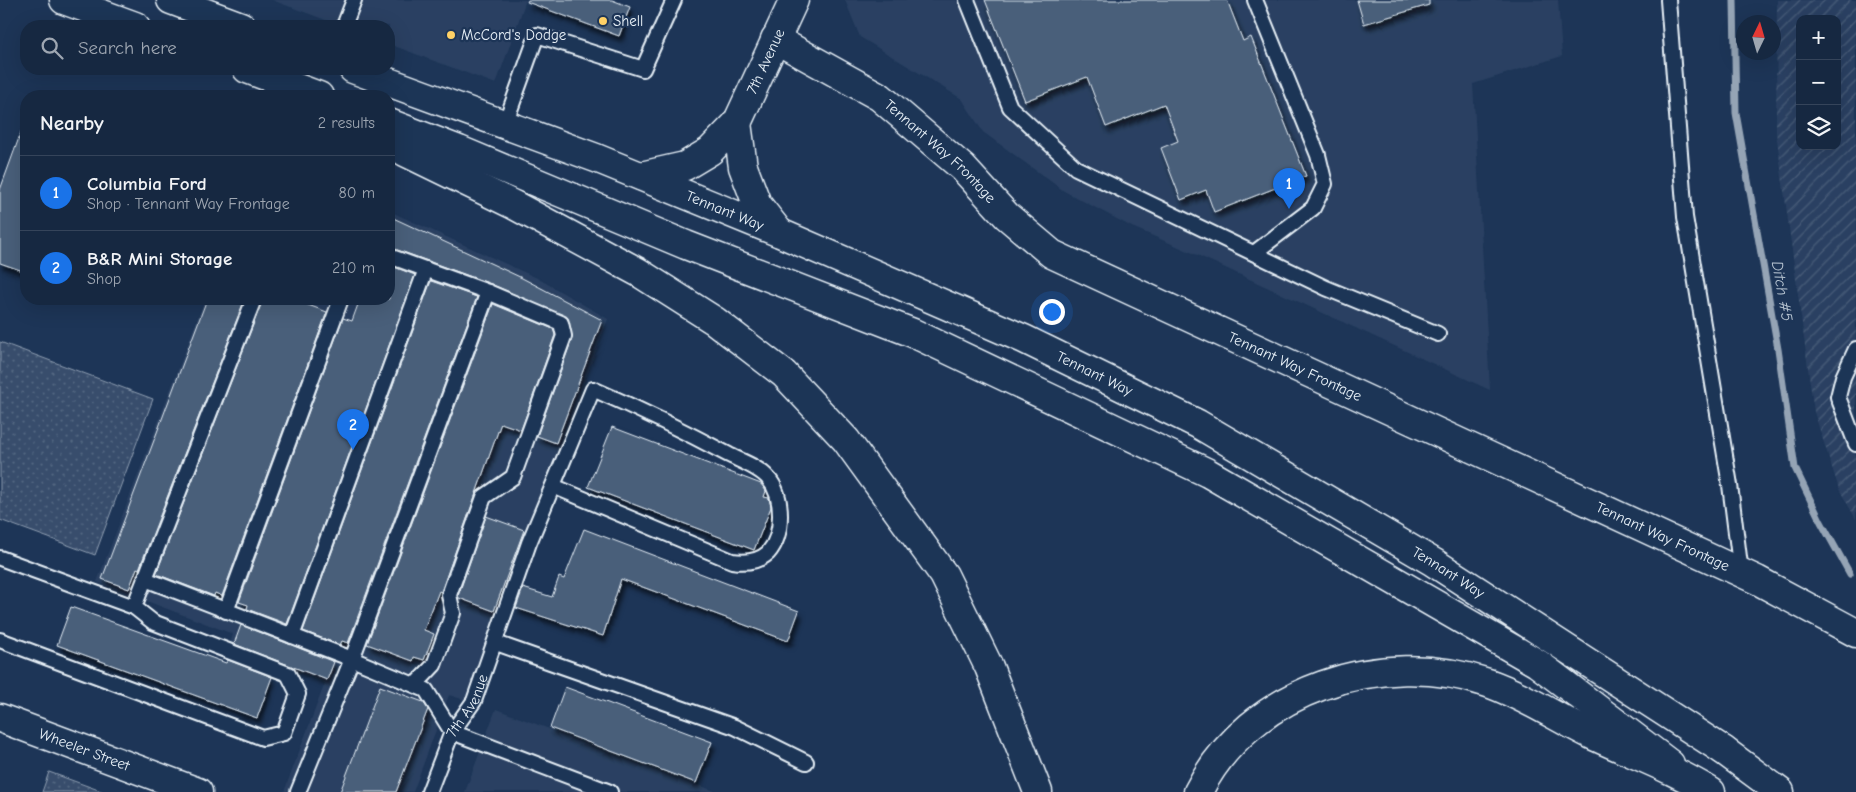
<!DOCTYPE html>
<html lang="en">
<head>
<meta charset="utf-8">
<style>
	:root { --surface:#162841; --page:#23344c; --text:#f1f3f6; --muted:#9ea6b1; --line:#35445a; --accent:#1a73e8 }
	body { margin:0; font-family:"Comic Neue",sans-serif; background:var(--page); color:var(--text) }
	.controls { position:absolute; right:15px; top:15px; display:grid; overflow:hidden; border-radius:10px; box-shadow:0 5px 20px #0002 }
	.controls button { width:45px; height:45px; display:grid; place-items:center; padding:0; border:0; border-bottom:1px solid var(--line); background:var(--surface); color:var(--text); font:25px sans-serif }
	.compass { position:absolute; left:1736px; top:15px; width:45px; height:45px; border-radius:50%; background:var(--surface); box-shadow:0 5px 20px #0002; rotate:5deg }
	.you { position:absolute; left:1051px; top:311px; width:18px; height:18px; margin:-12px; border:4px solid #fff; border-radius:50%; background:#1a73e8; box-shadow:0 0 0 8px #1a73e833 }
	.badge { display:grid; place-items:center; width:32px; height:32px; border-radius:50%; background:var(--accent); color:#fff; font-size:16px; font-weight:700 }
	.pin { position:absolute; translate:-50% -41px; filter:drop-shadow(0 1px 2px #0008) }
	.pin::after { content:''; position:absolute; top:26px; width:18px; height:15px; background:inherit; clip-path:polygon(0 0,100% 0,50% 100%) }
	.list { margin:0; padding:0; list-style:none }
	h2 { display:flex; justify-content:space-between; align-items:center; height:65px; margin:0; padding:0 20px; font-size:21px }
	h2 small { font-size:16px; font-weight:400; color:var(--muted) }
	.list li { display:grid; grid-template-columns:32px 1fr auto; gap:15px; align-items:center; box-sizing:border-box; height:75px; padding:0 20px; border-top:1px solid var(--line) }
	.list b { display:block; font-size:19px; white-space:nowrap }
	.list p { margin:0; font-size:16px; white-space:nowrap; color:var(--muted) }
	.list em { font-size:16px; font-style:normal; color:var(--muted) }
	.icon { flex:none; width:28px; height:28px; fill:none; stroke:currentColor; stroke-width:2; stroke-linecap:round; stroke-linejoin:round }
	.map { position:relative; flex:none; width:1856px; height:792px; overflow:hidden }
	.search { position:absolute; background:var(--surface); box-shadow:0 5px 20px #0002; left:20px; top:20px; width:375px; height:55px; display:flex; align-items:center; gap:12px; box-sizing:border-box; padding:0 18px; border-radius:20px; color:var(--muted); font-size:19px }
	.panel { position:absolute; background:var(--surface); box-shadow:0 5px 20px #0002; left:20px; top:90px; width:375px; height:215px; border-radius:20px }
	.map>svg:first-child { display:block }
</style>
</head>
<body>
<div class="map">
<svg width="1856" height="792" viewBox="0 0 1856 792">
	<defs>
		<pattern id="industrial-furrows" width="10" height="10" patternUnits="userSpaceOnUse" patternTransform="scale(1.25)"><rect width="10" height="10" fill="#2a4162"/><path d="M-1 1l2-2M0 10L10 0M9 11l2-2" fill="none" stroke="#495d79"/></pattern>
		<pattern id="grass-dots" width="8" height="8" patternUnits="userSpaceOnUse" patternTransform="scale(1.25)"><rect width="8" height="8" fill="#374d6c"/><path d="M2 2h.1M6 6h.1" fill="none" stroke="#546782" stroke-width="1.8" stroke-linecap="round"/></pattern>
		<filter id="shadow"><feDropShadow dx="3" dy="5.5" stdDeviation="2.5" flood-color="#0009"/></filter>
	</defs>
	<rect width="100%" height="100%" fill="#1d3557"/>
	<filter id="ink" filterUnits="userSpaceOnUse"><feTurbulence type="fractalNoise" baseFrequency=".02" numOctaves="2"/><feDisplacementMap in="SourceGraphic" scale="10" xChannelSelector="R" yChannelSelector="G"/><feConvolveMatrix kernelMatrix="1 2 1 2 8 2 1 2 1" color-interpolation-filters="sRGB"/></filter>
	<g filter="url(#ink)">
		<g fill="#2a4162">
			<path d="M 272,0 L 526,0 L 496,84 L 389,44 L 389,26 L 342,26 Z"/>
			<path d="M 845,0 L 1558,0 L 1562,56 L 1473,84 L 1490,390 L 1193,253 L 1132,227 L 1064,191 L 983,132 L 962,99 L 860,37 Z"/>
			<path d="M 389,211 L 537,278 L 608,319 L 465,700 L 449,695 L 413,792 L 284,792 L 325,683 L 230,645 L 233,634 L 97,582 L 205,299 L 389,299 Z"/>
			<path d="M 496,709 L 717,792 L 465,792 Z"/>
		</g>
		<path fill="url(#industrial-furrows)" fill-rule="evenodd" d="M 1777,0 L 1856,0 L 1856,519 L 1839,489 L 1814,412 L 1776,132 ZM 1800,19 L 1837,19 L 1837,146 L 1800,146 Z"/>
		<g fill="url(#grass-dots)" stroke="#909fb2">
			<path d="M 0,342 L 153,399 L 95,555 L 0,520 Z"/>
			<path d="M 49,772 L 104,792 L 42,792 Z"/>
		</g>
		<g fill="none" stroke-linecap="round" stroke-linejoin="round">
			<path stroke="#95a4b5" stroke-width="7" d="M 1734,0 L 1736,113 L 1778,349 L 1795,468 L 1821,522 L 1850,574"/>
		</g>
		<g fill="#495e7a" stroke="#e8f1f8" filter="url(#shadow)">
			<path d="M 528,0 L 612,0 L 630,7 L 619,36 L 527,2 Z"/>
			<path d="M 985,0 L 1227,0 L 1243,41 L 1251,37 L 1306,176 L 1214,212 L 1206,190 L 1181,200 L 1161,148 L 1178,141 L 1164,104 L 1106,127 L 1087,77 L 1025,101 Z"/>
			<path d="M 1357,0 L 1429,0 L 1429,5 L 1364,24 Z"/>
			<path d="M 24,124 L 26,124 L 26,272 L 0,263 L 0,190 Z"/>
			<path d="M 389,216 L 522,278 L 602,320 L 556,443 L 537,436 L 572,339 L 568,318 L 491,284 L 389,247 Z"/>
			<path d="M 389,265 L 415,275 L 287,624 L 247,609 L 248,605 L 239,602 L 343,318 L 352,321 L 360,299 L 389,299 Z"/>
			<path d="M 431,281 L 477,297 L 348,643 L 342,641 L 340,645 L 303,631 Z"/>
			<path d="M 207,299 L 245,299 L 139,569 L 137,568 L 129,589 L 102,579 Z"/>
			<path d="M 263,299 L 292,299 L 327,312 L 222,596 L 215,593 L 214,596 L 156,574 Z"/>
			<path d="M 493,304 L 553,329 L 555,335 L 521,430 L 501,423 L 441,592 L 439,591 L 424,630 L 434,634 L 424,660 L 414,657 L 413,661 L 367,644 Z"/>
			<path d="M 612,427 L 761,484 L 766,491 L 764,497 L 769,498 L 771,507 L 754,550 L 588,487 Z"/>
			<path d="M 486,516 L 524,530 L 494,611 L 459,598 L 458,596 Z"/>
			<path d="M 584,529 L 799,611 L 788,641 L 621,579 L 603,636 L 516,608 L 523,588 L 552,597 L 559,577 L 564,579 Z"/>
			<path d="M 71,607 L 226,663 L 228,660 L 272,677 L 257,718 L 57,645 Z"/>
			<path d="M 241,625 L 334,662 L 327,680 L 234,644 Z"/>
			<path d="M 380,686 L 423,702 L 428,709 L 396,792 L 340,792 Z"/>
			<path d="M 565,687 L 712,742 L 696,783 L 550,728 Z"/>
		</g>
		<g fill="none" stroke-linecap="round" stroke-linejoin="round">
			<g stroke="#e8f1f8" stroke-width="18">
				<g id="lane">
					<path d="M 967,0 L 1010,107 L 1076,168 L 1326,288 L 1438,334"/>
					<path d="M 1668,0 L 1685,217 L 1730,485 L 1741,573"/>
					<path d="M 344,26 L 354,0"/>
					<path d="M 505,124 L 537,35 L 643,69 L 674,0"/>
					<path d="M 1254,253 L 1313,208 L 1325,184 L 1318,155 L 1255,0"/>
					<path d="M 389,256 L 488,292 L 561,323 L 564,336 L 513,477 L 484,497 L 449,595 L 453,613 L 434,665 L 415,685"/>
					<path d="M 1856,349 L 1843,377 L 1838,397 L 1856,444"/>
					<path d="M 0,558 L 134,607 L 153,622 L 288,674 L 298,694 L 284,733 L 263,738 L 0,640"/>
					<path d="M 145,579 L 352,659 L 488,292"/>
					<path d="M 134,607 L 254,299"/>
					<path d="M 226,611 L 341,299"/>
					<path d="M 292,636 L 426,269"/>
					<path d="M 496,643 L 735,727 L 806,762"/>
					<path d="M 298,792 L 352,659 L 426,690 L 452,732 L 610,792"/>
					<path id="s1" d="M 429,792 L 452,732 L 474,701 L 529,543 L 593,389 C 639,409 684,431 729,455 C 741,461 760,468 768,478 C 784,496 784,535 768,553 C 758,562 745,563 732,561 L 553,486"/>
				</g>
			</g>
			<g stroke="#e8f1f8" stroke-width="31">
				<g id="secondary">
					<path id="s2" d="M 775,39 L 880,97 L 963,168 L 1007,216 L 1052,254 L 1757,580 L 1856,633"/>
					<path id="s3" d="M 737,123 L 794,0"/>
					<path id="s4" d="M 0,718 L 198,792"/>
				</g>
			</g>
			<g stroke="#e8f1f8" stroke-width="31">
				<g id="primary">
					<path d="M 64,0 L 135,26"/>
					<path d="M 171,0 L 241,26"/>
					<path d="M 247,69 L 319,96"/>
					<path id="s5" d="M 353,69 L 596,158 L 780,233 L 1024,339 L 1198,424 L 1433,562 L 1723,750"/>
					<path d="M 389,123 L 459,150 L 686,245 L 913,333 L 1208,473 L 1537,663 L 1670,764"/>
					<path d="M 737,123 L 743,167 L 757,204 L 779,232"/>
					<path d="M 641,176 L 685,166 L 710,151 L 737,123"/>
				</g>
			</g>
			<g stroke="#e8f1f8" stroke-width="31">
				<g id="highway">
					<path d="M 389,141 L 405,152 L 514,205 L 638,272 L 715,321 L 784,374 L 846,440 L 944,575 L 989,667 L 1038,792"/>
					<path d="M 1723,750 L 1780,792"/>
					<path d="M 1198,792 C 1249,689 1382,647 1488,683 C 1525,696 1557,718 1592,735 C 1632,754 1674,769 1711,792"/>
				</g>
			</g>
			<use href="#lane" stroke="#1d3557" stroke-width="14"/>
			<use href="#secondary" stroke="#1d3557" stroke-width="28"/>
			<use href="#primary" stroke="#1d3557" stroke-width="28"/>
			<use href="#highway" stroke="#1d3557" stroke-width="28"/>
		</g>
	</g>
	<g fill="#ffd166" stroke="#1d3557" stroke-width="2">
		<circle cx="603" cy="21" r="5"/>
		<circle cx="451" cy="35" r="5"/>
	</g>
	<g text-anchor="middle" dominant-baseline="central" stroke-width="4.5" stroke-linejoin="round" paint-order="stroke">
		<g font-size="15" fill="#e8f1f8" stroke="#1d3557" text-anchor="start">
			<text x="613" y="21">Shell</text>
			<text x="461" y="35">McCord's Dodge</text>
		</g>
		<g font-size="15" fill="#e8f1f8" stroke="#1d3557">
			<text stroke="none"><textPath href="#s3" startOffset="68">7th Avenue</textPath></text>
			<text stroke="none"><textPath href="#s2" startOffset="201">Tennant Way Frontage</textPath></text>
			<text stroke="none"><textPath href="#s5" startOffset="398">Tennant Way</textPath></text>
			<text stroke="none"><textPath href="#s2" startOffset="621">Tennant Way Frontage</textPath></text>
			<text stroke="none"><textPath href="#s5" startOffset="802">Tennant Way</textPath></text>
			<text stroke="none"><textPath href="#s2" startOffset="1026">Tennant Way Frontage</textPath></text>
			<text stroke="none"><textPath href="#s5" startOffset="1208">Tennant Way</textPath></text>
			<text stroke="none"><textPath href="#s1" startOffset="95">7th Avenue</textPath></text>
			<text stroke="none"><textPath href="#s4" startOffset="90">Wheeler Street</textPath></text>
		</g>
		<g font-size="16" font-style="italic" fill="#b7c4d1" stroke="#1d3557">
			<text transform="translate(1782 291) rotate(80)">Ditch #5</text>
		</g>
	</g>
</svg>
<div class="controls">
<button>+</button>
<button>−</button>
<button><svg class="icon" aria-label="layers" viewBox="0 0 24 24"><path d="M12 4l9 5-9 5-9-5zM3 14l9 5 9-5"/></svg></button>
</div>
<svg class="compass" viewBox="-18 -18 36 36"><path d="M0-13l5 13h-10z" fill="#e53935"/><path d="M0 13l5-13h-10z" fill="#9ea6b1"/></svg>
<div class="you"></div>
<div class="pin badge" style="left:1289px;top:209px">1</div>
<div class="pin badge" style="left:353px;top:450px">2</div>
<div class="search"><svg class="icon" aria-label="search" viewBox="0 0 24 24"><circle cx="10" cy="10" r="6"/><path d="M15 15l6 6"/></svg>Search here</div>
<section class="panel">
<h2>Nearby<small>2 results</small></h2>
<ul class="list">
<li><span class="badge">1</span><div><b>Columbia Ford</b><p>Shop · Tennant Way Frontage</p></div><em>80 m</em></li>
<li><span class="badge">2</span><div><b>B&amp;R Mini Storage</b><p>Shop</p></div><em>210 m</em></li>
</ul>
</section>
</div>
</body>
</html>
